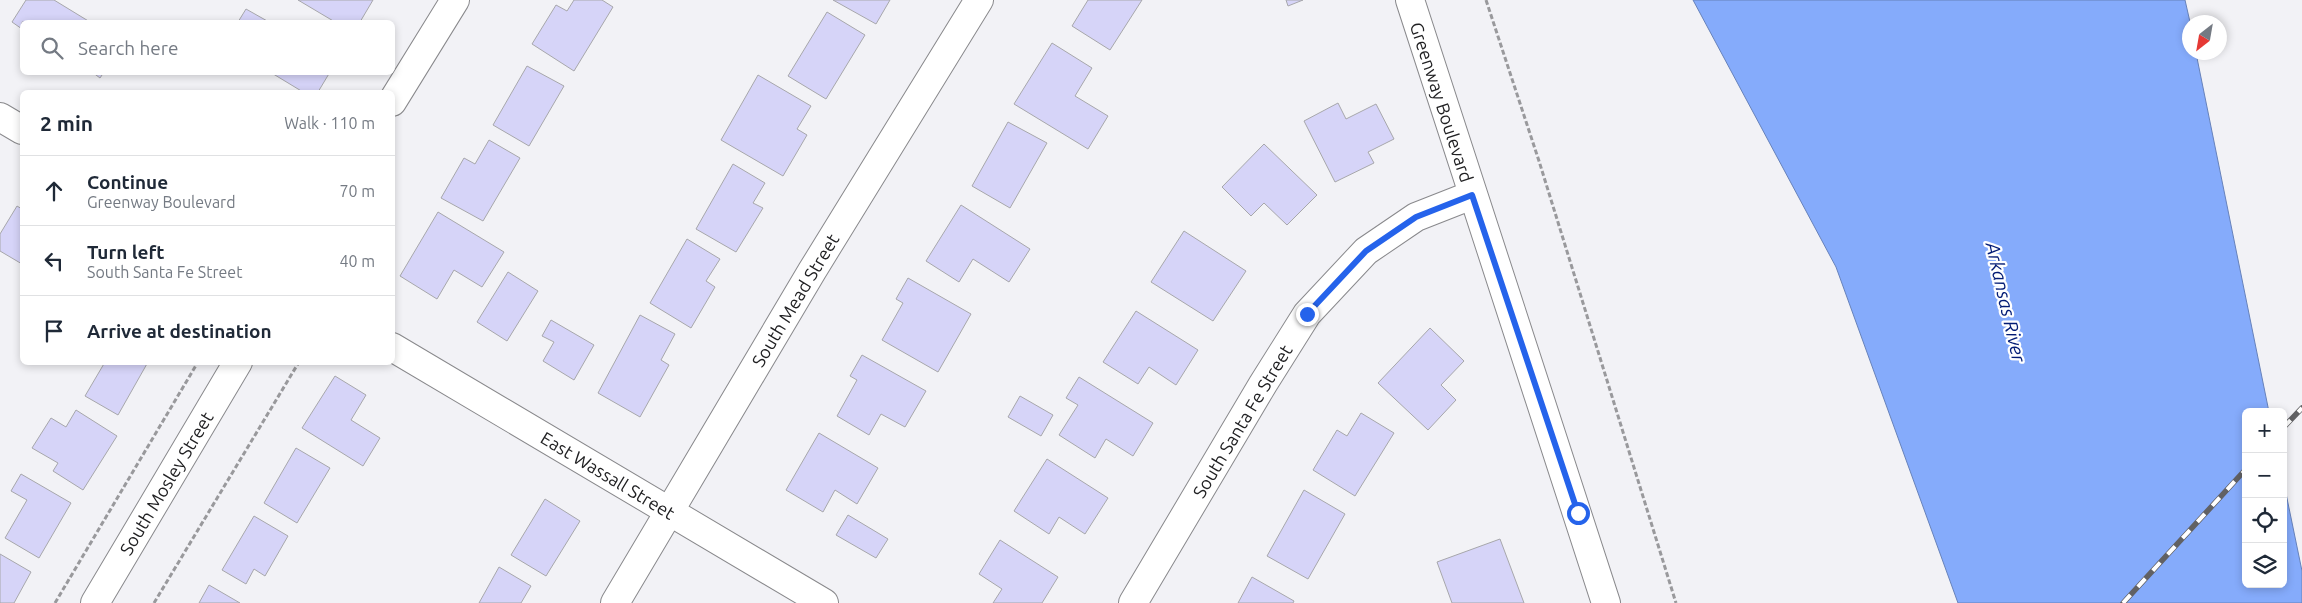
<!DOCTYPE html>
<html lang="en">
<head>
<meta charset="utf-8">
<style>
	:root { --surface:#fff; --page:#f6f6f7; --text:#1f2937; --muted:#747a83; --line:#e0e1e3 }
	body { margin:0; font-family:Ubuntu,sans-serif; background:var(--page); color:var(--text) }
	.controls { position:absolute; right:15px; bottom:15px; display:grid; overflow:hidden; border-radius:8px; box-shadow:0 2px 8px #0003 }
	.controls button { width:45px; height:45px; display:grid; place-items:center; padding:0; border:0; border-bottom:1px solid var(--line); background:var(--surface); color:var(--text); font:25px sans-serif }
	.compass { position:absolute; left:2182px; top:15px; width:45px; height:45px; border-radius:50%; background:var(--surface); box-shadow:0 2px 8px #0003; rotate:211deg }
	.stop { position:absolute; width:15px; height:15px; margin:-11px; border:4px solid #2563eb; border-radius:50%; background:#fff }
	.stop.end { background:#2563eb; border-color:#fff; box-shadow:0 1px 5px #0008 }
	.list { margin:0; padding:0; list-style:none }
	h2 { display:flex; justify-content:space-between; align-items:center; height:65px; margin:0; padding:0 20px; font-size:21px }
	h2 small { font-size:16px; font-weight:400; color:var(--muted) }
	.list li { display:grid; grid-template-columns:32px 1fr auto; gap:15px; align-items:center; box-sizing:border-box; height:70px; padding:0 20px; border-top:1px solid var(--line) }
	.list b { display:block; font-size:19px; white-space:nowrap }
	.list p { margin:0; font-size:16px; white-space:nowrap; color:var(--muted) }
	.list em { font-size:16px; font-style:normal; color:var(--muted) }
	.icon { flex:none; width:28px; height:28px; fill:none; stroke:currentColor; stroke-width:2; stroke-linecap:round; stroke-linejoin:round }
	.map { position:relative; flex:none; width:2302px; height:603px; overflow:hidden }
	.search { position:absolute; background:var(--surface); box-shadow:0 2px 8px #0003; left:20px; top:20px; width:375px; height:55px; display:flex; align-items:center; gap:12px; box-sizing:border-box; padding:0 18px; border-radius:8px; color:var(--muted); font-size:19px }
	.panel { position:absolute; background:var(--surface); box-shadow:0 2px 8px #0003; left:20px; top:90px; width:375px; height:275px; border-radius:8px }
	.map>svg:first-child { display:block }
</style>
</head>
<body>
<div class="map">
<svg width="2302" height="603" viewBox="0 0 2302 603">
	<rect width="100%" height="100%" fill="#f2f2f6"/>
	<path fill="#85abfb" stroke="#6782ba" d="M 1693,0 L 2185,0 L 2190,22 L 2190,52 L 2196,53 L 2269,412 L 2246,412 L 2246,584 L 2283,584 L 2283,479 L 2302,571 L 2302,603 L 1958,603 L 1836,267 Z"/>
	<g fill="#d6d4f8" stroke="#a7a7ab">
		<path d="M 26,0 L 54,0 L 90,22 L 22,22 L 22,29 L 12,22 Z"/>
		<path d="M 298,0 L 373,0 L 360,22 L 335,22 Z"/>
		<path d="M 574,0 L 602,0 L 613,7 L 574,71 L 532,44 L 556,5 L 567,11 Z"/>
		<path d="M 833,0 L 890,0 L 876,24 Z"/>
		<path d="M 1088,0 L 1142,0 L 1110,50 L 1072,26 Z"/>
		<path d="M 1286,0 L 1303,0 L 1288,6 Z"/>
		<path d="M 246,9 L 269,22 L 238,22 Z"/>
		<path d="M 827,12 L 865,35 L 826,99 L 788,76 Z"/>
		<path d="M 1052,43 L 1092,68 L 1075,96 L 1108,116 L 1088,149 L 1014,104 Z"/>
		<path d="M 527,66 L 564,86 L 529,146 L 493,125 Z"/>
		<path d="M 92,72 L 104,72 L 100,78 Z"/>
		<path d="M 270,72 L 330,72 L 318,92 L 303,92 Z"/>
		<path d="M 758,75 L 811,106 L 797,129 L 807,135 L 783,176 L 721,140 Z"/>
		<path d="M 1338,103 L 1346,119 L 1376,104 L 1394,139 L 1368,152 L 1374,163 L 1335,182 L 1304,121 Z"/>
		<path d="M 1008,122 L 1047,143 L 1010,208 L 972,186 Z"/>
		<path d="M 489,140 L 520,158 L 483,221 L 441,198 L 464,158 L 475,164 Z"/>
		<path d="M 1264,144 L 1317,195 L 1287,225 L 1264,203 L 1251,216 L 1222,187 Z"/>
		<path d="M 733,164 L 765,183 L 753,203 L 763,208 L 736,252 L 696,229 Z"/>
		<path d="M 961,205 L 1030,249 L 1009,282 L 973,259 L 959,282 L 926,261 Z"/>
		<path d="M 17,206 L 22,209 L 22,264 L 0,251 L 0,234 Z"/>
		<path d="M 438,212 L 504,252 L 482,287 L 454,270 L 437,299 L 400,276 Z"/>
		<path d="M 1184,231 L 1246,271 L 1213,321 L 1151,282 Z"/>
		<path d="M 687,239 L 720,259 L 706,281 L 715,287 L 691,328 L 650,303 Z"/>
		<path d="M 508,272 L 538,291 L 507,341 L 477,322 Z"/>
		<path d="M 908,278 L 971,314 L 938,372 L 882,340 L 903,303 L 896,299 Z"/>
		<path d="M 1136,311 L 1198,350 L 1176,385 L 1149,367 L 1138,384 L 1103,362 Z"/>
		<path d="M 640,315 L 675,334 L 661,360 L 669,365 L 640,417 L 598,393 Z"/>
		<path d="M 551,320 L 594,345 L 574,380 L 543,361 L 554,342 L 542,336 Z"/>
		<path d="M 1430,328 L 1464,361 L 1441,385 L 1456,400 L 1428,430 L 1378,383 Z"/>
		<path d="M 862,355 L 926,391 L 905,427 L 881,414 L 869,435 L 837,416 L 857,380 L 850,376 Z"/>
		<path d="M 105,362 L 148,362 L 118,415 L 85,396 Z"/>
		<path d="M 335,376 L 366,395 L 351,420 L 380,438 L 363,466 L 302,428 Z"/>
		<path d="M 1079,377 L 1153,423 L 1133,456 L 1106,439 L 1095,458 L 1059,435 L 1078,405 L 1066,398 Z"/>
		<path d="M 1020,396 L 1053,415 L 1041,436 L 1008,417 Z"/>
		<path d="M 76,410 L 117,436 L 83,490 L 53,471 L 58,463 L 32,448 L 51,418 L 66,427 Z"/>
		<path d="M 1361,413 L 1394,433 L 1355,496 L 1313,470 L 1337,430 L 1347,436 Z"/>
		<path d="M 819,433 L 878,468 L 857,504 L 835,490 L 823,512 L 786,490 Z"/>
		<path d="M 296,448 L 330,468 L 297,523 L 264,503 Z"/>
		<path d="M 1047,459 L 1108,498 L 1085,534 L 1059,517 L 1049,534 L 1014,511 Z"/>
		<path d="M 21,474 L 71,503 L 39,558 L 5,538 L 27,500 L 11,491 Z"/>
		<path d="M 1304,490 L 1345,514 L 1308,579 L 1267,556 Z"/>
		<path d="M 545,499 L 580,521 L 546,576 L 511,555 Z"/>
		<path d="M 848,515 L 888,539 L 876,558 L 836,535 Z"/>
		<path d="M 254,516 L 288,536 L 265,576 L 254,569 L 246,584 L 222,570 Z"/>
		<path d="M 1500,539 L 1524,603 L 1452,603 L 1437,562 Z"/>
		<path d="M 1000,540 L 1058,577 L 1042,603 L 993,603 L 1002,589 L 979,574 Z"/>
		<path d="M 0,554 L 31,572 L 14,603 L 0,603 Z"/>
		<path d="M 499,567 L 531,586 L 521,603 L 479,603 Z"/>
		<path d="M 1252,577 L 1294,601 L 1293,603 L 1238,603 Z"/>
		<path d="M 209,585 L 240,603 L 199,603 Z"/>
	</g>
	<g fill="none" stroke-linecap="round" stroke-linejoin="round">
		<g stroke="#89898c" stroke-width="30">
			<g id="minor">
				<path d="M 1410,0 L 1606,603"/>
				<path d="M 392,102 L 455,0"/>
				<path d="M 0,117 L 22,130"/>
				<path d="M 392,347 L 824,603"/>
				<path d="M 95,603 L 238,362"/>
				<path d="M 615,603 L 812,271 L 979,0"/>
				<path d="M 1133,603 L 1263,384 L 1307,314 L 1366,251 L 1416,217 L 1472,195"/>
			</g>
		</g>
		<g stroke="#99999c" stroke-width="3" stroke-dasharray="5 2.5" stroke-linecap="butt">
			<path d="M 1486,0 L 1539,161 L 1676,603"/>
			<path d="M 55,603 L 198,362"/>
			<path d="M 154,603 L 299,362"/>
		</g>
		<use href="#minor" stroke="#fff" stroke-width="28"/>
		<g stroke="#616164" stroke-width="5.5">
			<g id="rail">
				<path d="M 2283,428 L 2302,408"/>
				<path d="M 2123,603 L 2246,469"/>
			</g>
		</g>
		<use href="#rail" stroke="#fff" stroke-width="4" stroke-dasharray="11" stroke-linecap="butt"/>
	</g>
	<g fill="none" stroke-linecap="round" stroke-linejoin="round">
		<path stroke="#2563eb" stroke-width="6" d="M 1307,314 L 1366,251 L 1416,217 L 1472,195 L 1578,513"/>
	</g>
	<g text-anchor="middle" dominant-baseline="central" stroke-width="4.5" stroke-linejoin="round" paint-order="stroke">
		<g font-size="18" fill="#212123" stroke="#fff">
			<text transform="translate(1442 102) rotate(72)">Greenway Boulevard</text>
			<text transform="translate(795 300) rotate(-59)">South Mead Street</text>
			<text transform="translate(1242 421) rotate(-59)">South Santa Fe Street</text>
			<text transform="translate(608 475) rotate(31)">East Wassall Street</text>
			<text transform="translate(166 483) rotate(-59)">South Mosley Street</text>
		</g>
		<g font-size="19" font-style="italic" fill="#021b75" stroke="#fff">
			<text transform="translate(2006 302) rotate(77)">Arkansas River</text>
		</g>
	</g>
</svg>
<div class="controls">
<button>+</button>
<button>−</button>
<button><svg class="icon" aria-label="locate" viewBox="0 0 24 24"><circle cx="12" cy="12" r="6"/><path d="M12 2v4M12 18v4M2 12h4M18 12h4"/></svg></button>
<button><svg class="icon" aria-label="layers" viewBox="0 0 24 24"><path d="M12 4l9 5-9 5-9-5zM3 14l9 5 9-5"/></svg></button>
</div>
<svg class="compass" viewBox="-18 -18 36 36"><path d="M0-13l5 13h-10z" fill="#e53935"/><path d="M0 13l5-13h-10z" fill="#747a83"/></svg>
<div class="stop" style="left:1578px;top:513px"></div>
<div class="stop end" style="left:1307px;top:314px"></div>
<div class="search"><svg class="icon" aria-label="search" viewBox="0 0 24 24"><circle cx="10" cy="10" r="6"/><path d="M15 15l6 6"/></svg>Search here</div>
<section class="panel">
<h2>2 min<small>Walk · 110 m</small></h2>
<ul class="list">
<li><svg class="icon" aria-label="ahead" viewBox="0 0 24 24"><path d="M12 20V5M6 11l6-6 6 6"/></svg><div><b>Continue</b><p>Greenway Boulevard</p></div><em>70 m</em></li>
<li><svg class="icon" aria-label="left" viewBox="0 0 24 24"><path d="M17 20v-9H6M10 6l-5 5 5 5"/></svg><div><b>Turn left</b><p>South Santa Fe Street</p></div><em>40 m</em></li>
<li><svg class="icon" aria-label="arrive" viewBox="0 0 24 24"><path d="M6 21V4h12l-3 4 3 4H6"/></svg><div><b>Arrive at destination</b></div></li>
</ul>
</section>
</div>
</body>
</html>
